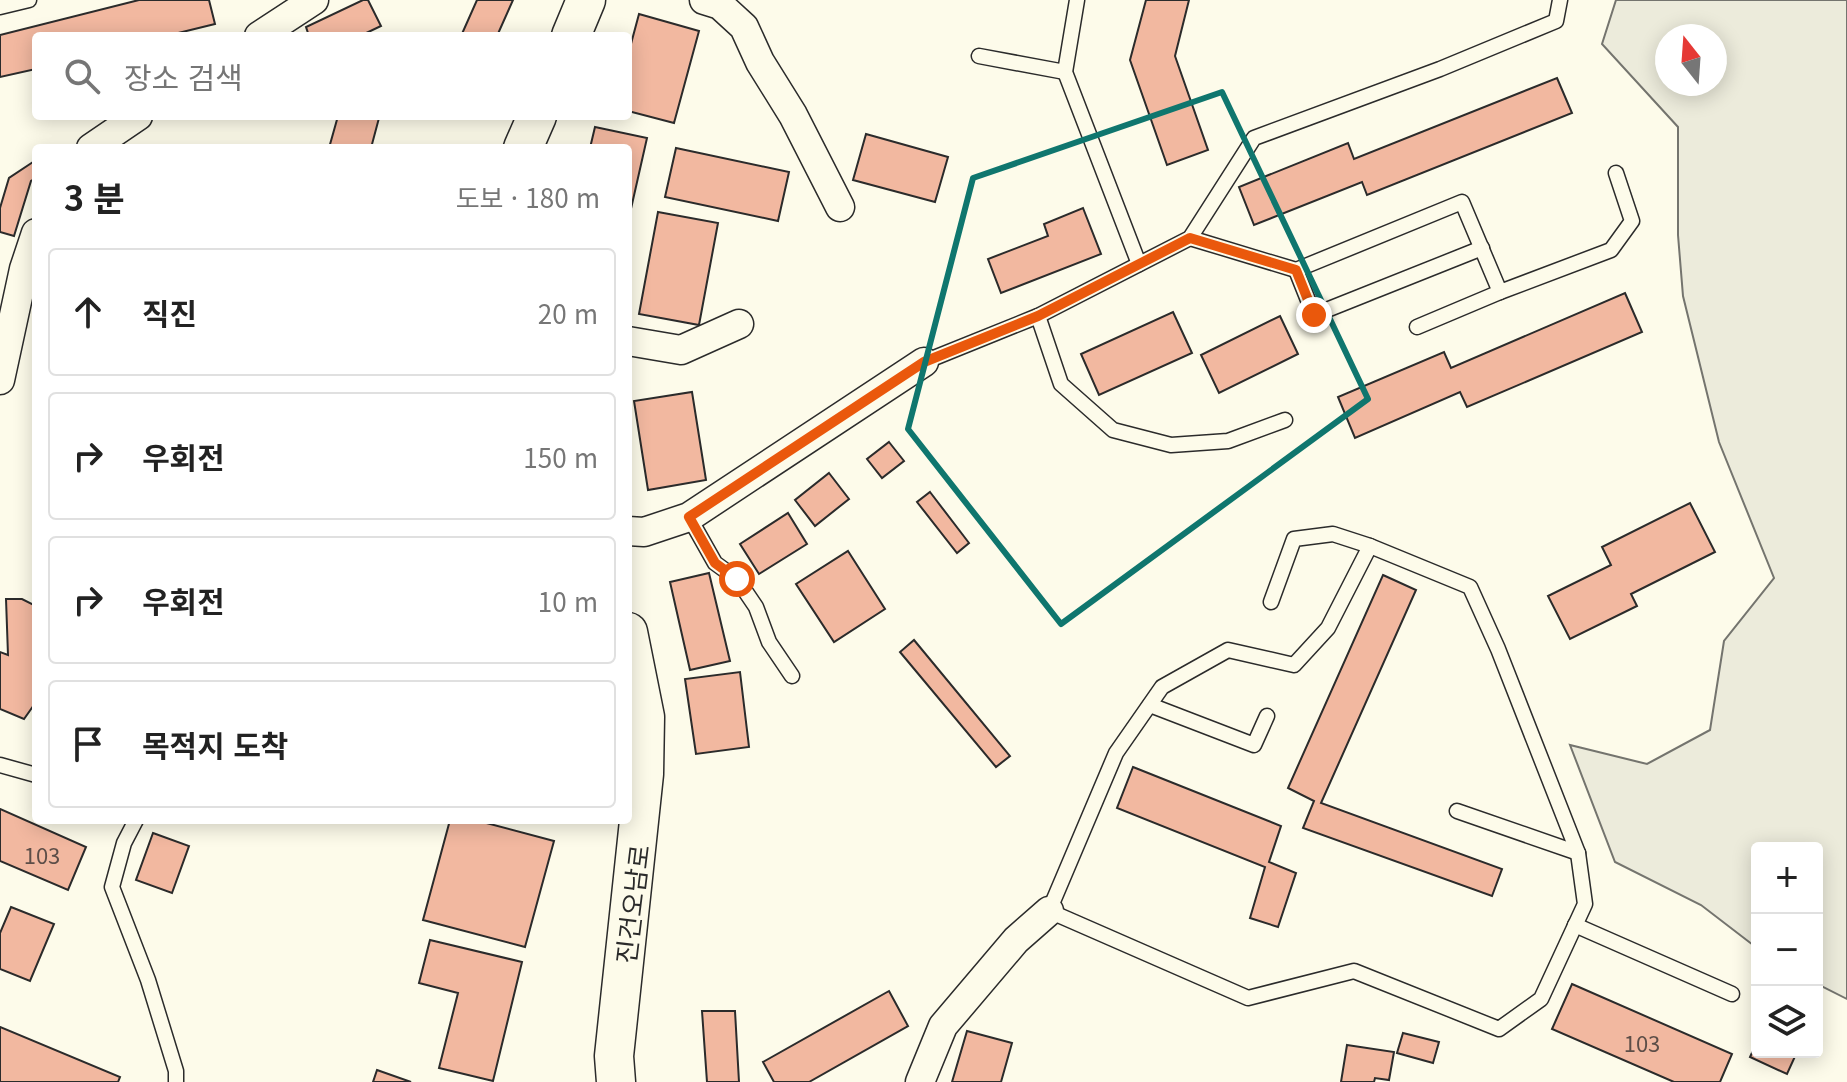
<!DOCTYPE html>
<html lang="ko">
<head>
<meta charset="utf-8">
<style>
	:root { --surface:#fff; --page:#f6f6f6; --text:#222; --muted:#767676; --line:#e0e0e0 }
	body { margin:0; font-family:Georgia,"Noto Sans KR",serif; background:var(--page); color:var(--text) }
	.controls { position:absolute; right:24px; bottom:24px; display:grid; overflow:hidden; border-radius:8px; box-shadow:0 4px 20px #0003 }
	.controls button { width:72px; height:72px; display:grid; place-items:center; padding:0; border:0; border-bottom:2px solid var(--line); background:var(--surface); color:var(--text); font:40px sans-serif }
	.compass { position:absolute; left:1655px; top:24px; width:72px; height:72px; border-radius:50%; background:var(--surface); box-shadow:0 4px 20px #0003; rotate:343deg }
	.stop { position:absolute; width:24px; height:24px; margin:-18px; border:6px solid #ea580c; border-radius:50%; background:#fff }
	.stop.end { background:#ea580c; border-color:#fff; box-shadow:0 2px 8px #0008 }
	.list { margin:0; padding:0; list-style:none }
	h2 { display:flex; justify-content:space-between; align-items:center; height:104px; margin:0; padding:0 32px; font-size:34px }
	h2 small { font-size:26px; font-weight:400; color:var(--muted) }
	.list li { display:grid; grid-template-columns:52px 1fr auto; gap:24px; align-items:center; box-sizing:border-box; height:128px; margin:0 16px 16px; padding:0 16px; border:2px solid var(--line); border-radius:8px }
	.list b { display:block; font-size:30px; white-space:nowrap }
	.list em { font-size:26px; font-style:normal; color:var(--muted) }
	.icon { flex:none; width:44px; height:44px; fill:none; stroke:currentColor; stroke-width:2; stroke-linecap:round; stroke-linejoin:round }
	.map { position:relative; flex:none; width:1847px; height:1082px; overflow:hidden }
	.search { position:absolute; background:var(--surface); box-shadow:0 4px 20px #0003; left:32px; top:32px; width:600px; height:88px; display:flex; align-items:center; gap:20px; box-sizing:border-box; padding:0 28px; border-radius:8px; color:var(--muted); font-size:30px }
	.panel { position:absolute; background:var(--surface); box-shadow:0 4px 20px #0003; left:32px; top:144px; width:600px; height:680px; border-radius:8px }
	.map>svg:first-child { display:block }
</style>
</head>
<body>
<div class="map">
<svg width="1847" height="1082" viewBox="0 0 1847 1082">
	<rect width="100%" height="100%" fill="#fdfbea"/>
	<path fill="#ecebdb" stroke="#74746e" stroke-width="2" fill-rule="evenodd" d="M 1616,0 L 1847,0 L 1847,999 L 1817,984 L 1817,848 L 1757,848 L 1757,948 L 1701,905 L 1615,862 L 1570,745 L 1647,764 L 1710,730 L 1724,641 L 1774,578 L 1719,442 L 1683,296 L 1678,235 L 1678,127 L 1602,44 ZM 1667,36 L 1715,36 L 1715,84 L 1667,84 Z"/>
	<g fill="#f2b8a0" stroke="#2b2b2b" stroke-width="2">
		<path d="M 139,0 L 209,0 L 215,24 L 166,36 L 36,36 L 36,69 L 0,77 L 0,35 Z"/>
		<path d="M 363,0 L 368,0 L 381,26 L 360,36 L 309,36 L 306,27 Z"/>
		<path d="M 477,0 L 513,0 L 497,36 L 461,36 Z"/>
		<path d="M 1146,0 L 1189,0 L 1175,56 L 1208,150 L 1167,165 L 1130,60 Z"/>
		<path d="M 639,14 L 699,31 L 674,123 L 628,111 L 628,55 Z"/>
		<path d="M 1557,78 L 1572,113 L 1367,195 L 1362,182 L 1254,225 L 1239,187 L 1348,143 L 1354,159 Z"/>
		<path d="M 338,116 L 379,118 L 371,148 L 329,148 Z"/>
		<path d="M 595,127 L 647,138 L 628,222 L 628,148 L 590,148 Z"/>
		<path d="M 866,134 L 948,157 L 935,202 L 853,180 Z"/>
		<path d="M 676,148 L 789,172 L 778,221 L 665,197 Z"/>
		<path d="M 36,160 L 36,178 L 31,181 L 14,236 L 0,232 L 0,208 L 9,178 Z"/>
		<path d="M 1083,208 L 1101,254 L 1001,293 L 988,259 L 1048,236 L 1044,224 Z"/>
		<path d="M 658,212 L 718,223 L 699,325 L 639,314 Z"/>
		<path d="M 1625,293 L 1642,332 L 1467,407 L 1460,392 L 1355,438 L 1338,397 L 1444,352 L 1451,368 Z"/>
		<path d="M 1173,312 L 1192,353 L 1099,395 L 1081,354 Z"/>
		<path d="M 1280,316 L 1298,354 L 1219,393 L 1201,355 Z"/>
		<path d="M 692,392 L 706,480 L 648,490 L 634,401 Z"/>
		<path d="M 889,442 L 904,461 L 882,478 L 867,459 Z"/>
		<path d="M 829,473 L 849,499 L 815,526 L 795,500 Z"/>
		<path d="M 930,492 L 969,543 L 957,553 L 917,502 Z"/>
		<path d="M 1690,503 L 1715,552 L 1631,594 L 1637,606 L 1570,639 L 1548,596 L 1611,565 L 1602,547 Z"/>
		<path d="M 788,513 L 807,544 L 759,574 L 740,544 Z"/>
		<path d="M 848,551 L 885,609 L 834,642 L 796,584 Z"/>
		<path d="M 709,573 L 730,661 L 690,670 L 670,582 Z"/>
		<path d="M 1383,575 L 1416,590 L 1321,803 L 1502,869 L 1492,896 L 1303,828 L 1314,801 L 1288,788 Z"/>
		<path d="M 6,599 L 22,599 L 36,606 L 36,702 L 24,719 L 0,709 L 0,652 L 8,655 Z"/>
		<path d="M 914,640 L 1010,756 L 996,767 L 900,652 Z"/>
		<path d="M 740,672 L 749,747 L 696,754 L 685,679 Z"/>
		<path d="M 1133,767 L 1281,826 L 1269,862 L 1296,873 L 1278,927 L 1250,918 L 1265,867 L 1117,808 Z"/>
		<path d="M 0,809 L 86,847 L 68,890 L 0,861 Z"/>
		<path d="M 450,820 L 475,820 L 554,841 L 525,947 L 423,920 Z"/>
		<path d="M 153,833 L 189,846 L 172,893 L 136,880 Z"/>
		<path d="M 11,907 L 54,924 L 30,981 L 0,969 L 0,933 Z"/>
		<path d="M 430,940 L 522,962 L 493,1081 L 439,1068 L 458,993 L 419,983 Z"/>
		<path d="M 1572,984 L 1732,1054 L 1720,1082 L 1674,1082 L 1552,1029 Z"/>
		<path d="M 889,991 L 908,1026 L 809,1082 L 774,1082 L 763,1062 Z"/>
		<path d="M 702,1011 L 735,1011 L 739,1082 L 707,1082 Z"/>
		<path d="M 0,1027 L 120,1077 L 118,1082 L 0,1082 Z"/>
		<path d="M 967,1031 L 1012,1043 L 1001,1082 L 952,1082 Z"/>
		<path d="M 1403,1033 L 1439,1042 L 1433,1063 L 1397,1053 Z"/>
		<path d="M 1757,1042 L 1757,1052 L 1797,1052 L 1787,1074 L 1750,1057 Z"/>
		<path d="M 1347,1045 L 1394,1052 L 1389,1080 L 1375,1078 L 1374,1082 L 1341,1082 Z"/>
		<path d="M 377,1070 L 411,1082 L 373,1082 Z"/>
	</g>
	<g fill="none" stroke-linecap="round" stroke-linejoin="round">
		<g stroke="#2b2b2b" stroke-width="17">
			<g id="lane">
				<path d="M 1077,0 L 1065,72 L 1139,264"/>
				<path d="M 0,7 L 29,0"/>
				<path d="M 979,56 L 1065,72"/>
				<path d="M 1190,238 L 1296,270 L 1462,202 L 1500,292 L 1611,250 L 1632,221 L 1616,173"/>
				<path d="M 1296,270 L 1314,315 L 1482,248"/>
				<path d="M 1038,316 L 1061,384 L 1113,430 L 1171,445 L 1228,441 L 1285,420"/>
				<path d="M 1417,327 L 1500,292"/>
				<path d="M 924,362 L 1038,316 L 1190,238 L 1254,138 L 1440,69 L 1556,21 L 1560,0"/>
				<path d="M 689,517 L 715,563 L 737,579 L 756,607 L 769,642 L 792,676"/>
				<path d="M 1370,546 L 1470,587 L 1498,649 L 1578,853 L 1585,904 L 1541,999 L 1499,1029 L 1354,971 L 1248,998 L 1049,911 L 1116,753 L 1162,687 L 1228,650 L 1294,665 L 1328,628 Z"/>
				<path d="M 1271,602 L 1294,539 L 1333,534 L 1370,546"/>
				<path d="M 1150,705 L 1254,745 L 1267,716"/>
				<path d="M 0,765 L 36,775"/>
				<path d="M 1457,811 L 1578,853"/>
				<path d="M 136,820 L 124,843 L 112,887 L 148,980 L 176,1071 L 176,1082"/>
				<path d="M 1575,925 L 1732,994"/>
			</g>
		</g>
		<g stroke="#2b2b2b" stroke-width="31">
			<g id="street">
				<path d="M 704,0 L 720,5 L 744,27 L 760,62 L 793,115 L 840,207"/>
				<path d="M 259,36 L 314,0"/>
				<path d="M 91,148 L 138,116"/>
				<path d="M 628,341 L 681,350 L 739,324"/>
				<path d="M 0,380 L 24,269 L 36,233"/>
				<path d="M 628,531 L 644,532 L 689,517 L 924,362"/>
				<path d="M 920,1082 L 943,1026 L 1016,940 L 1049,911"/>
			</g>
		</g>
		<g stroke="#2b2b2b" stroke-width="41">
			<g id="secondary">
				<path d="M 571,36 L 586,0"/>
				<path d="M 523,148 L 537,116"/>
				<path d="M 616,1082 L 614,1056 L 644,774 L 645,717 L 628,632"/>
			</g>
		</g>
		<use href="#lane" stroke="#fdfbea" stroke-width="14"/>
		<use href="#street" stroke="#fdfbea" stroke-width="28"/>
		<use href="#secondary" stroke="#fdfbea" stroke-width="38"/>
	</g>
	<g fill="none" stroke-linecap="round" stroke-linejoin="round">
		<path stroke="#ea580c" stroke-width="10" d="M 737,579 L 715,563 L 689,517 L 924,362 L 1038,316 L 1190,238 L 1296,270 L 1314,315"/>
	</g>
	<path fill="none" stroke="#0f766e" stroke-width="6" stroke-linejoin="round" d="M 1222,92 L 1368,399 L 1061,624 L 908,429 L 973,178 Z"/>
	<g text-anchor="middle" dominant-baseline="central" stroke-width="6" stroke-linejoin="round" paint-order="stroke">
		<g font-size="22" fill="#5d4e48">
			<text x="42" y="854">103</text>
			<text x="1642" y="1042">103</text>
		</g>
		<g font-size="26" fill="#2b2b2b" stroke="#fdfbea">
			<text transform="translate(631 904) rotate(-83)">진건오남로</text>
		</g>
	</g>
</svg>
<div class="controls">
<button>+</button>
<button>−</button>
<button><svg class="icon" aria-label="layers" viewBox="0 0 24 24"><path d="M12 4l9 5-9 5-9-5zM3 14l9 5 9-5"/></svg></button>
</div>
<svg class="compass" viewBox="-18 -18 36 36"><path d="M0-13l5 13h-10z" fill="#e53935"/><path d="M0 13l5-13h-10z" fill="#767676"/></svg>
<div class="stop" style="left:737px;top:579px"></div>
<div class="stop end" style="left:1314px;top:315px"></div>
<div class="search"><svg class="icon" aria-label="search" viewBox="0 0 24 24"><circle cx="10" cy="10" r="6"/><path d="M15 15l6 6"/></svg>장소 검색</div>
<section class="panel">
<h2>3 분<small>도보 · 180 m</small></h2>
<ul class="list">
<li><svg class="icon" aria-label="ahead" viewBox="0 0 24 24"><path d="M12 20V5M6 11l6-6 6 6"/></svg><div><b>직진</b></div><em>20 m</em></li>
<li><svg class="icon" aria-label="right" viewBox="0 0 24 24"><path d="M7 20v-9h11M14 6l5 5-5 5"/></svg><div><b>우회전</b></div><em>150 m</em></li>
<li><svg class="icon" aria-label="right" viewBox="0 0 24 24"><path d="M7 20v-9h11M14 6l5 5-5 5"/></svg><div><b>우회전</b></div><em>10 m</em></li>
<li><svg class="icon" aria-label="arrive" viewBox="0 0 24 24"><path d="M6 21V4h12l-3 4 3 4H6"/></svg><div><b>목적지 도착</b></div></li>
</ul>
</section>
</div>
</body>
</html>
